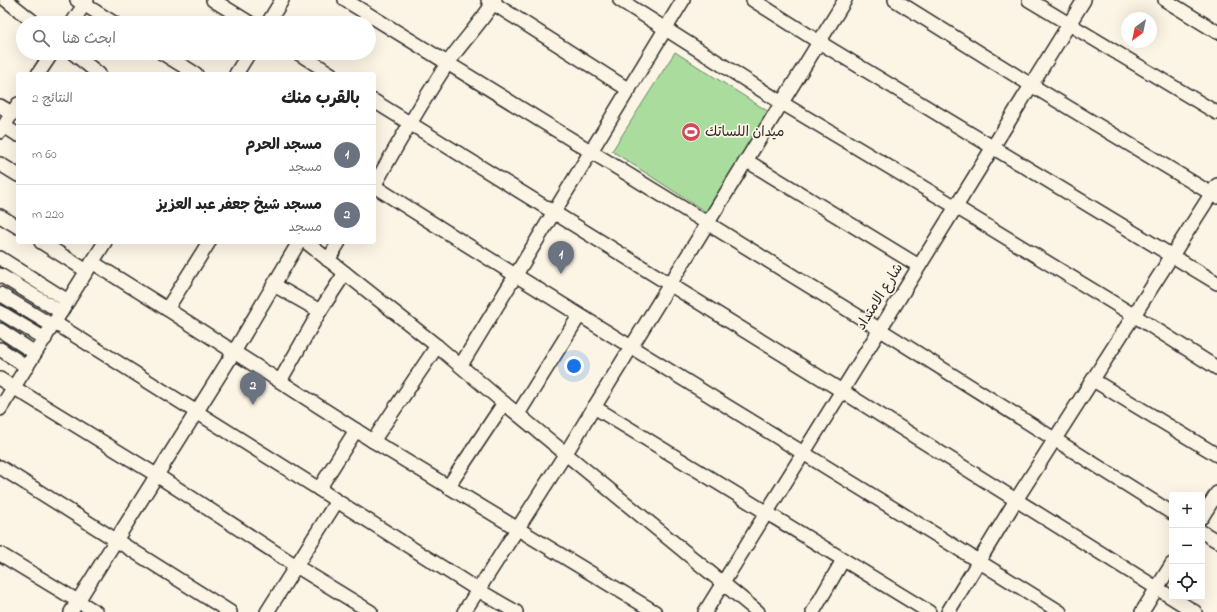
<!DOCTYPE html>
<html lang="ar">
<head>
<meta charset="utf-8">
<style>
	:root { --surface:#fff; --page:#f2f2f2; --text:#222; --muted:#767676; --line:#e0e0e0; --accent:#1a73e8 }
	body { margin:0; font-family:"Indie Flower","Playpen Sans Arabic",sans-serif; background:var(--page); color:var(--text); direction:rtl }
	.controls { position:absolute; right:12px; bottom:12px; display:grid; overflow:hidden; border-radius:4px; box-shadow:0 4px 16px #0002 }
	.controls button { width:36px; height:36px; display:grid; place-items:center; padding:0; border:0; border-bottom:1px solid var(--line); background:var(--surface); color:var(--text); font:20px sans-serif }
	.compass { position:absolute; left:1121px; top:12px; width:36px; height:36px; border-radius:50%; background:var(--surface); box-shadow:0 4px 16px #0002; rotate:213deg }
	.you { position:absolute; left:574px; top:366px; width:14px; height:14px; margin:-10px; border:3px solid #fff; border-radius:50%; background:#1a73e8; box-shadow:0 0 0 6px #1a73e833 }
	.badge { display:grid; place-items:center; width:26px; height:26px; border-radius:50%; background:var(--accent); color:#fff; font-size:13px; font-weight:700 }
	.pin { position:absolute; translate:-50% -33px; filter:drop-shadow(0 1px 2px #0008) }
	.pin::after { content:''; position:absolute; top:21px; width:14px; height:12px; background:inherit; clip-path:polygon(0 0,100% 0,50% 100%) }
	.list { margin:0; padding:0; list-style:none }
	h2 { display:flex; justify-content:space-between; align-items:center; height:52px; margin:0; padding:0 16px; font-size:17px }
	h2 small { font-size:13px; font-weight:400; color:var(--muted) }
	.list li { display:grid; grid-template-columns:26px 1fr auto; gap:12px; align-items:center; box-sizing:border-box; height:60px; padding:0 16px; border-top:1px solid var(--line) }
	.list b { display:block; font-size:15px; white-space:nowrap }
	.list p { margin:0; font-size:13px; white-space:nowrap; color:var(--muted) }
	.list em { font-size:13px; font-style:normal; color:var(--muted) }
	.icon { flex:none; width:22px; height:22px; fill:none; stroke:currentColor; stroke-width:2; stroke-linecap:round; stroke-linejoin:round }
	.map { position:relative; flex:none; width:1217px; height:612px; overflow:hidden; direction:ltr }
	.search { position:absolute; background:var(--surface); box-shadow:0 4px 16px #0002; left:16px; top:16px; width:360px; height:44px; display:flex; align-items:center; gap:10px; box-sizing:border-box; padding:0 14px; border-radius:22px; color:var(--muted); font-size:15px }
	.panel { position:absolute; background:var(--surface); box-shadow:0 4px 16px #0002; left:16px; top:72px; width:360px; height:172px; border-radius:4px; direction:rtl }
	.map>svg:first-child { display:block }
</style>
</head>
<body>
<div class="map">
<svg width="1217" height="612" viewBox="0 0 1217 612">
	<rect width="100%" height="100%" fill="#fcf5e5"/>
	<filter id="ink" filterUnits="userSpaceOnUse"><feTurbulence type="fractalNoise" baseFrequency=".025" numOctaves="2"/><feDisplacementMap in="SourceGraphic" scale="8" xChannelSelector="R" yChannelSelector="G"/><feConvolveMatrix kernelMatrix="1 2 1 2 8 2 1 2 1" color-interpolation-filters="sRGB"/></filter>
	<g filter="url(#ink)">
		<path fill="#aadc9d" stroke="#6a8464" d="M 675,52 L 769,112 L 706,212 L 612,151 Z"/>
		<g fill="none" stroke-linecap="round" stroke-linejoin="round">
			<g stroke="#2b2b2b" stroke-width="16">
				<g id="minor">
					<path d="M 6,0 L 35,23"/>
					<path d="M 77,0 L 114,23"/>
					<path d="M 213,0 L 250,23"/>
					<path d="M 345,0 L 879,329 L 1172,513"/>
					<path d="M 488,0 L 629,90"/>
					<path d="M 620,0 L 782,103 L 956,207 L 1135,316 L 1217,368"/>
					<path d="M 753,0 L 819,42 L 1217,283"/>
					<path d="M 895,0 L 1031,85 L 1217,197"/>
					<path d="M 1029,0 L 1217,113"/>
					<path d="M 1165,0 L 1217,32"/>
					<path d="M 72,23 L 87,0"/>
					<path d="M 268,23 L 282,0"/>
					<path d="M 73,53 L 99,74"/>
					<path d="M 162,53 L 196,74"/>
					<path d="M 298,53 L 331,74"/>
					<path d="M 38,74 L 52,53"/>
					<path d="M 236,74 L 249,53"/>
					<path d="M 374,101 L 842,391 L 1195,612"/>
					<path d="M 0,106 L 12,113"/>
					<path d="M 4,126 L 18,135"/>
					<path d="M 0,132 L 18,104"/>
					<path d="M 747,161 L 919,266"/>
					<path d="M 0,164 L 18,175"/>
					<path d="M 374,186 C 601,331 832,469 1060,612"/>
					<path d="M 374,186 C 397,145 421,104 447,64 C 462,42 481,23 495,0"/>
					<path d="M 0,216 L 18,227"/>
					<path d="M 41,242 L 87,271"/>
					<path d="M 306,242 L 437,346 L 504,403 L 758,612"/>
					<path d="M 0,258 L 68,301"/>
					<path d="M 328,260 L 339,242"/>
					<path d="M 92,262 L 167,309 L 373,441 L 655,612"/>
					<path d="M 0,275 L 61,312"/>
					<path d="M 274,285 L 320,311 L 280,381"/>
					<path d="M 0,294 L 53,326"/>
					<path d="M 167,309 L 209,242"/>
					<path d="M 320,311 L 345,273"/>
					<path d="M 0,312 L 45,339"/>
					<path d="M 55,323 L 319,489"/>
					<path d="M 0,330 L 35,353"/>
					<path d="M 0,349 L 27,367"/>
					<path d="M 461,365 L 683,0"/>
					<path d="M 0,379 L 158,476 L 296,566 L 371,612"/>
					<path d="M 1093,380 L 1217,455"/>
					<path d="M 594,407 L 929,612"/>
					<path d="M 0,409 L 105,242"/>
					<path d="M 518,414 L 579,316"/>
					<path d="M 373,441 L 437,346"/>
					<path d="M 0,467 L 230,612"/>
					<path d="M 448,487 L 504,403"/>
					<path d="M 337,501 L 478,590 L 516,612"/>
					<path d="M 1202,517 L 1217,493"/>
					<path d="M 1202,532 L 1217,541"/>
					<path d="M 0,554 L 96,612"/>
					<path d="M 71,612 L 234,352 L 299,242"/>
					<path d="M 267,612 L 337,501 L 319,489 L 356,430"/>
					<path d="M 464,612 L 566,453 L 845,0"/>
					<path d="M 705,612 L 1084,0"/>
					<path d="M 813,612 L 843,560"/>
					<path d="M 948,612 L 1016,500 L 1217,185"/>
					<path d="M 1142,612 L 1172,564"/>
				</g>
			</g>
			<use href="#minor" stroke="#fcf5e5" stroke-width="13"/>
		</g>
	</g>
	<defs>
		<g id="stadium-disc" transform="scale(1)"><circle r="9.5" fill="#d1495b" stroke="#fcf5e5"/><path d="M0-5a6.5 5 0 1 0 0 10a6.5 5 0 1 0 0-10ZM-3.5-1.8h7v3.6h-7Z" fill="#fff"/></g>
	</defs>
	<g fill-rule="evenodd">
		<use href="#stadium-disc" x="691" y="132"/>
	</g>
	<g text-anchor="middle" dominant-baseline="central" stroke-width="3.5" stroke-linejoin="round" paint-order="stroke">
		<g font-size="14" fill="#2b2b2b" stroke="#fcf5e5" text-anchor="start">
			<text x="705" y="132">ميدان اللساتك</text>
		</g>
		<g font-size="14" fill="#2b2b2b" stroke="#fcf5e5">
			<text transform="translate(880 297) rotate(-58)">شارع الامتداد</text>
		</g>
	</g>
</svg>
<div class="controls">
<button>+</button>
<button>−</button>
<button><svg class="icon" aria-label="locate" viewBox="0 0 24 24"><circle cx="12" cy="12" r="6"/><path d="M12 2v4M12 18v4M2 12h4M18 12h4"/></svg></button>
</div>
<svg class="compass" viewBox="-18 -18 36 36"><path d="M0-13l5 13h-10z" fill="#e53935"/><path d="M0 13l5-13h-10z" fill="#767676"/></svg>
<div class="you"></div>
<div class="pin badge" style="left:561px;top:274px;background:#6b7280">1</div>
<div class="pin badge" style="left:253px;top:405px;background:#6b7280">2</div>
<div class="search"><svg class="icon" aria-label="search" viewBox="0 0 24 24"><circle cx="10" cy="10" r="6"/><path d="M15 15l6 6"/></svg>ابحث هنا</div>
<section class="panel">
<h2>بالقرب منك<small>النتائج: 2</small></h2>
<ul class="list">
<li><span class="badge" style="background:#6b7280">1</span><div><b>مسجد الحرم</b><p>مسجد</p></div><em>60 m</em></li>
<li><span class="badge" style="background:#6b7280">2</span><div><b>مسجد شيخ جعفر عبد العزيز</b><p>مسجد</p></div><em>220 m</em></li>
</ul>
</section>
</div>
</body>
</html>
